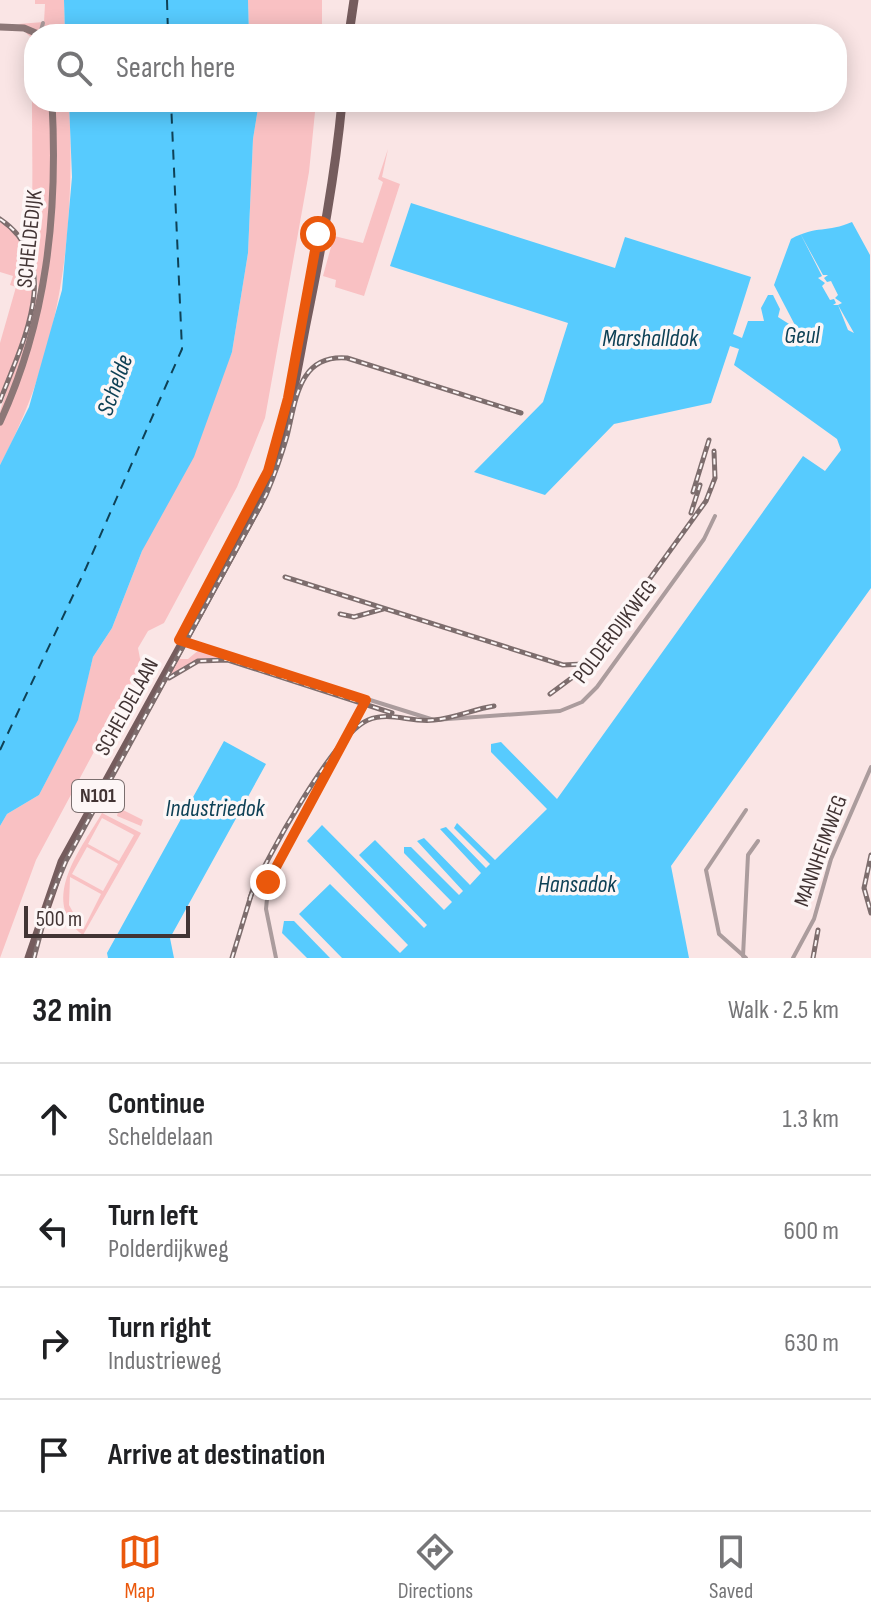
<!DOCTYPE html>
<html lang="en">
<head>
<meta charset="utf-8">
<style>
	:root { --surface:#fff; --page:#f2f2f2; --text:#202124; --muted:#757577; --line:#e0e0e0; --accent:#ea580c }
	body { margin:0; font-family:"Sofia Sans Condensed",sans-serif; background:var(--page); color:var(--text) }
	.scale { position:absolute; left:24px; bottom:20px; width:166px; box-sizing:border-box; padding-left:8px; border:4px solid #423434; border-top:0; font-size:22px; line-height:28px; white-space:nowrap; color:#423434; -webkit-text-stroke:6px #fdf6f6; paint-order:stroke }
	.stop { position:absolute; width:24px; height:24px; margin:-18px; border:6px solid #ea580c; border-radius:50%; background:#fff }
	.stop.end { background:#ea580c; border-color:#fff; box-shadow:0 2px 8px #0008 }
	.list { margin:0; padding:0; list-style:none }
	h2 { display:flex; justify-content:space-between; align-items:center; height:104px; margin:0; padding:0 32px; font-size:34px }
	h2 small { font-size:26px; font-weight:400; color:var(--muted) }
	.list li { display:grid; grid-template-columns:52px 1fr auto; gap:24px; align-items:center; box-sizing:border-box; height:112px; padding:0 32px; border-top:2px solid var(--line) }
	.list b { display:block; font-size:30px; white-space:nowrap }
	.list p { margin:0; font-size:26px; white-space:nowrap; color:var(--muted) }
	.list em { font-size:26px; font-style:normal; color:var(--muted) }
	.icon { flex:none; width:44px; height:44px; fill:none; stroke:currentColor; stroke-width:2; stroke-linecap:round; stroke-linejoin:round }
	.map { position:relative; flex:none; width:871px; height:958px; overflow:hidden }
	.search { position:absolute; background:var(--surface); box-shadow:0 4px 20px #0003; left:24px; right:24px; top:24px; height:88px; display:flex; align-items:center; gap:20px; box-sizing:border-box; padding:0 28px; border-radius:32px; color:var(--muted); font-size:30px }
	.sheet { height:552px; background:var(--surface) }
	nav { display:flex; justify-content:space-around; align-items:center; box-sizing:border-box; height:112px; border-top:2px solid var(--line); background:var(--surface); font-size:22px; color:var(--muted) }
	nav a { display:grid; justify-items:center; gap:4px }
	nav .on { color:var(--accent) }
	.map>svg:first-child { display:block }
</style>
</head>
<body>
<div class="map">
<svg width="871" height="958" viewBox="0 0 871 958">
	<rect width="100%" height="100%" fill="#fae5e5"/>
	<g fill="#f9c1c3" fill-rule="evenodd">
		<path d="M 35,0 L 64,0 L 65,34 L 34,34 L 34,102 L 69,102 C 76,229 61,352 0,465 L 0,411 L 38,293 C 39,275 30,260 31,244 C 34,175 31,107 32,38 L 26,33 L 27,27 L 18,24 L 44,22 L 45,4 L 35,4 Z"/>
		<path d="M 248,0 L 322,0 L 322,34 L 249,34 Z"/>
		<path d="M 259,102 L 316,102 L 309,172 L 265,418 L 237,487 L 164,623 L 148,631 L 138,648 L 141,664 L 36,860 L 0,958 L 0,826 L 7,814 L 39,795 L 77,720 L 93,657 L 112,628 L 142,551 L 232,352 L 248,253 L 253,139 Z"/>
		<path d="M 388,149 L 382,177 L 400,184 L 364,296 L 335,287 L 336,280 L 323,276 L 334,236 L 363,243 L 383,182 L 378,179 Z"/>
		<path d="M 0,221 C 63,264 21,342 0,398 L 0,343 L 16,287 L 10,285 L 13,276 L 0,272 Z"/>
		<path d="M 200,649 L 237,662 C 210,655 187,660 166,679 L 178,659 L 188,659 Z"/>
		<path d="M 119,808 L 143,820 L 141,826 L 117,816 Z"/>
		<path d="M 102,813 L 141,833 L 83,935 C 37,900 84,845 102,813 ZM 102,818 L 134,835 L 119,861 L 88,844 ZM 87,847 L 118,864 L 103,891 L 72,874 ZM 70,877 L 101,894 L 83,930 L 69,905 Z"/>
	</g>
	<g fill="#57cbfe">
		<path d="M 64,0 L 248,0 L 249,34 L 65,34 Z"/>
		<path d="M 69,102 L 259,102 L 253,139 L 248,253 L 232,352 L 194,457 L 142,551 L 112,628 L 93,657 L 78,720 L 39,795 L 7,814 L 0,826 L 0,465 L 29,407 L 62,290 L 72,177 Z"/>
		<path d="M 411,203 L 615,268 L 625,237 L 751,277 L 733,334 L 742,338 L 748,321 L 764,321 L 761,308 L 768,295 L 773,295 L 780,309 L 778,317 L 797,329 L 774,285 L 791,239 C 817,225 827,233 852,222 L 870,255 L 871,588 L 671,866 L 689,958 L 342,958 L 299,914 L 330,884 L 400,953 L 408,945 L 307,841 L 322,825 L 424,928 L 427,925 L 359,855 L 375,840 L 444,910 L 452,902 L 404,853 L 404,847 L 411,847 L 459,895 L 463,891 L 417,841 L 424,838 L 470,885 L 481,873 L 440,829 L 446,827 L 486,868 L 490,864 L 454,828 L 457,823 L 495,860 L 547,809 L 491,752 L 491,744 L 501,742 L 557,799 L 803,456 L 825,471 L 841,450 L 837,439 L 734,365 L 739,349 L 730,346 L 711,403 L 614,424 L 545,495 L 474,472 L 543,402 L 568,323 L 390,266 Z"/>
		<path d="M 224,741 L 266,764 L 170,938 L 174,958 L 108,958 L 107,953 Z"/>
		<path d="M 284,921 L 294,921 L 330,958 L 307,958 L 282,933 Z"/>
	</g>
	<path fill="#fae5e5" d="M 800,233 L 823,275 L 828,275 L 824,278 L 827,282 L 831,281 L 838,295 L 835,298 L 842,303 L 838,305 L 854,333 L 848,330 L 838,305 L 833,305 L 836,303 L 834,299 L 830,300 L 822,286 L 825,283 L 818,278 L 822,276 Z"/>
	<g fill="none" stroke-linecap="round" stroke-linejoin="round">
		<g stroke="#0f4156" stroke-width="2" stroke-dasharray="10 8" stroke-linecap="butt">
			<path d="M 167,0 L 168,34"/>
			<path d="M 0,750 L 86,568 L 182,349 L 171,102"/>
		</g>
		<g stroke="#ab9c9d" stroke-width="4">
			<path d="M 40,34 L 43,23"/>
			<path d="M 179,640 L 434,720 L 560,711 L 582,702 L 597,687 L 704,539 L 715,516"/>
			<path d="M 746,810 L 706,870 L 719,934 L 746,958"/>
			<path d="M 743,956 L 748,855 L 758,841"/>
			<path d="M 276,958 L 266,909 L 269,878 L 366,700"/>
			<path d="M 793,958 L 814,919 L 831,859 L 871,767"/>
		</g>
		<g stroke="#8c7777" stroke-width="7">
			<path d="M 0,27 L 24,28 L 38,34"/>
			<path d="M 0,422 C 47,320 58,213 52,102"/>
		</g>
		<g stroke="#755c5d" stroke-width="9">
			<path d="M 349,34 L 354,0"/>
			<path d="M 29,958 L 62,862 L 258,506 C 285,449 294,386 306,324 C 321,250 335,177 342,102"/>
		</g>
		<g stroke="#7d6d6d" stroke-width="5">
			<g id="rail">
				<path d="M 0,219 C 65,263 22,343 0,401"/>
				<path d="M 693,492 L 709,440"/>
				<path d="M 691,513 L 700,485"/>
				<path d="M 285,577 L 563,665 L 583,664 L 599,650"/>
				<path d="M 340,614 L 354,617 L 383,609"/>
				<path d="M 169,678 L 198,661 L 228,660 L 392,713"/>
				<path d="M 550,694 L 585,668 L 706,501 L 715,478 L 714,451"/>
				<path d="M 871,855 L 864,888 L 871,913"/>
				<path d="M 250,898 C 263,862 336,733 368,720 C 390,711 411,723 434,720 C 455,718 474,709 494,706"/>
				<path d="M 34,958 L 49,901 L 66,861 L 266,495 C 274,476 281,457 287,436 C 296,401 298,354 347,358 L 521,413"/>
				<path d="M 232,958 L 253,889"/>
				<path d="M 813,958 L 818,930"/>
			</g>
		</g>
		<use href="#rail" stroke="#fdf6f6" stroke-width="2" stroke-dasharray="6" stroke-linecap="butt"/>
	</g>
	<g fill="none" stroke-linecap="round" stroke-linejoin="round">
		<path stroke="#ea580c" stroke-width="10" d="M 268,882 L 366,700 L 179,640 L 268,471 L 288,398 L 318,234"/>
	</g>
	<g text-anchor="middle" dominant-baseline="central" stroke-width="7" stroke-linejoin="round" paint-order="stroke">
		<rect fill="#fdf6f6" stroke="#7a6e6e" stroke-width="2" x="72" y="780" width="52" height="32" rx="6"/>
		<g font-size="20" font-weight="bold" fill="#423434">
			<text x="98" y="796">N101</text>
		</g>
		<g font-size="22" fill="#423434" stroke="#fdf6f6">
			<text transform="translate(30 239) rotate(-84)">SCHELDEDIJK</text>
			<text transform="translate(615 632) rotate(-53)">POLDERDIJKWEG</text>
			<text transform="translate(127 707) rotate(-61)">SCHELDELAAN</text>
			<text transform="translate(821 851) rotate(-70)">MANNHEIMWEG</text>
		</g>
		<g font-size="24" font-style="italic" fill="#0f4156" stroke="#fdf6f6">
			<text x="802" y="335">Geul</text>
			<text x="650" y="338">Marshalldok</text>
			<text transform="translate(115 385) rotate(-70)">Schelde</text>
			<text x="215" y="808">Industriedok</text>
			<text x="577" y="884">Hansadok</text>
		</g>
	</g>
</svg>
<div class="scale">500 m</div>
<div class="stop" style="left:318px;top:234px"></div>
<div class="stop end" style="left:268px;top:882px"></div>
<div class="search"><svg class="icon" aria-label="search" viewBox="0 0 24 24"><circle cx="10" cy="10" r="6"/><path d="M15 15l6 6"/></svg>Search here</div>
</div>
<section class="sheet">
<h2>32 min<small>Walk · 2.5 km</small></h2>
<ul class="list">
<li><svg class="icon" aria-label="ahead" viewBox="0 0 24 24"><path d="M12 20V5M6 11l6-6 6 6"/></svg><div><b>Continue</b><p>Scheldelaan</p></div><em>1.3 km</em></li>
<li><svg class="icon" aria-label="left" viewBox="0 0 24 24"><path d="M17 20v-9H6M10 6l-5 5 5 5"/></svg><div><b>Turn left</b><p>Polderdijkweg</p></div><em>600 m</em></li>
<li><svg class="icon" aria-label="right" viewBox="0 0 24 24"><path d="M7 20v-9h11M14 6l5 5-5 5"/></svg><div><b>Turn right</b><p>Industrieweg</p></div><em>630 m</em></li>
<li><svg class="icon" aria-label="arrive" viewBox="0 0 24 24"><path d="M6 21V4h12l-3 4 3 4H6"/></svg><div><b>Arrive at destination</b></div></li>
</ul>
</section>
<nav>
<a class="on"><svg class="icon" aria-label="map" viewBox="0 0 24 24"><path d="M3 6l6-2 6 2 6-2v14l-6 2-6-2-6 2zM9 4v14M15 6v14"/></svg>Map</a>
<a><svg class="icon" aria-label="directions" viewBox="0 0 24 24"><path d="M12 3l9 9-9 9-9-9zM9 14v-3h6M13 9l2 2-2 2"/></svg>Directions</a>
<a><svg class="icon" aria-label="saved" viewBox="0 0 24 24"><path d="M7 4h10v16l-5-4-5 4z"/></svg>Saved</a>
</nav>
</body>
</html>
